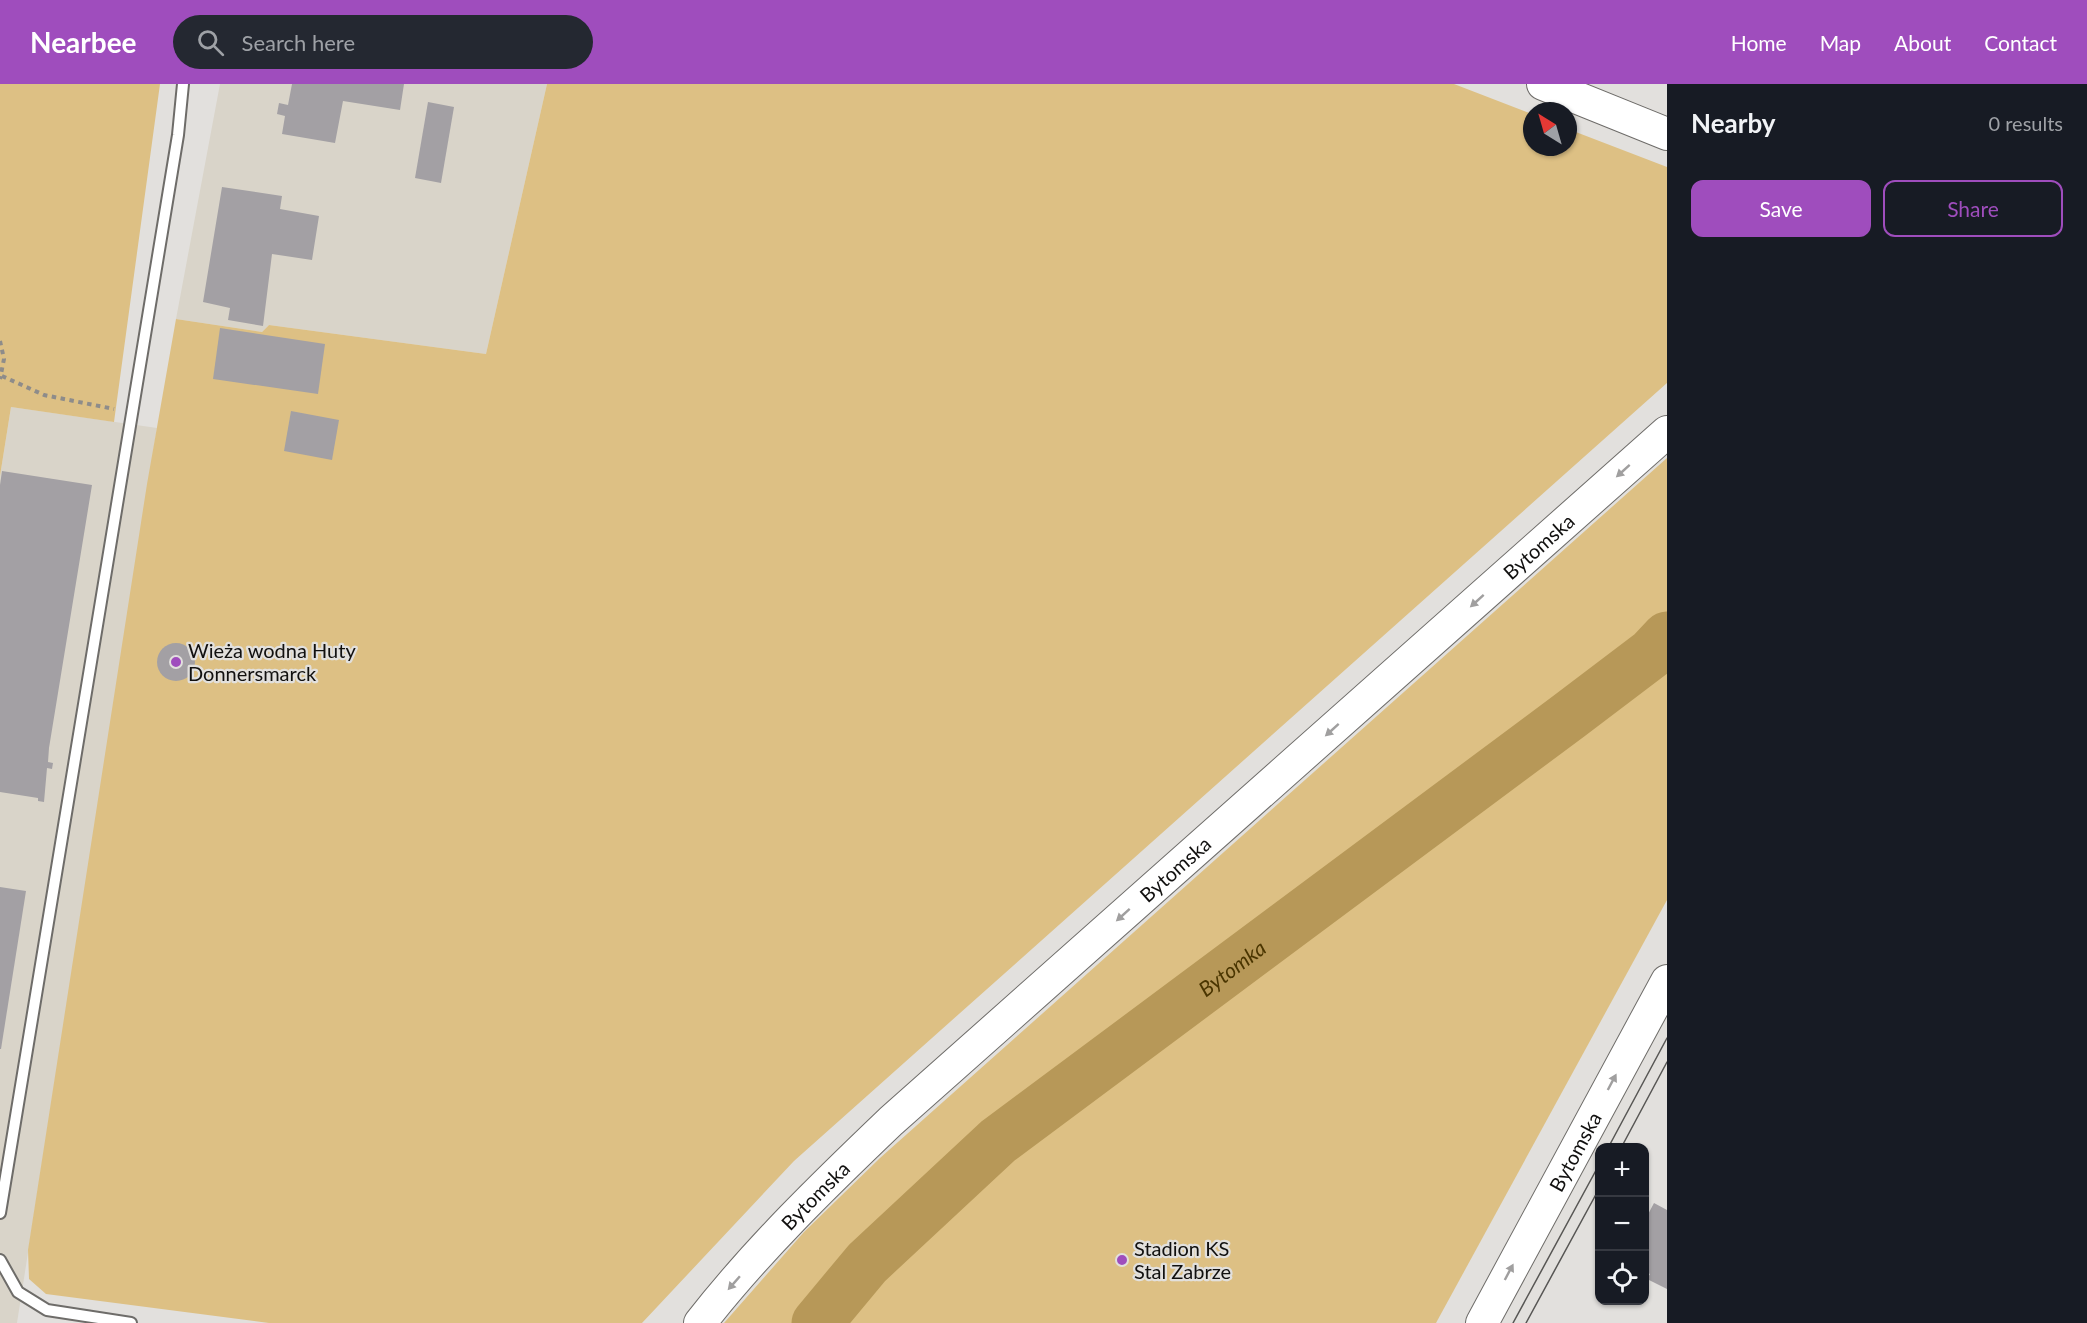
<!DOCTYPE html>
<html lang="en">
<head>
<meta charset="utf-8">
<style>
	:root { --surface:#171b24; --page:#242831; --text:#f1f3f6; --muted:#9ea1a6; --line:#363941; --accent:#9f4dbd }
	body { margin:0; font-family:Lato,sans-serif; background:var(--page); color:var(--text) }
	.controls { position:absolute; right:18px; bottom:18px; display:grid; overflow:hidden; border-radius:12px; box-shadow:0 2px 4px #0004 }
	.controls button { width:54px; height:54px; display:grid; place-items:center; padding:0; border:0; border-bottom:2px solid var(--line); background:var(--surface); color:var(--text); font:30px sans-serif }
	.compass { position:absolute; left:1523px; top:18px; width:54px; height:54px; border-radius:50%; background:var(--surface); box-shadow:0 2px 4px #0004; rotate:323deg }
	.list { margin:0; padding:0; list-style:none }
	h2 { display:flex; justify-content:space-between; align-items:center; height:78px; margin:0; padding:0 24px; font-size:26px }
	h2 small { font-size:20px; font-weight:400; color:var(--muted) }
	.actions { display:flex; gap:12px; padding:18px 24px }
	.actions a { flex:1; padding:14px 0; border:2px solid var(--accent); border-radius:12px; text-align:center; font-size:21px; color:var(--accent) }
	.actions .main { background:var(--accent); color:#fff }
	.icon { flex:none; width:33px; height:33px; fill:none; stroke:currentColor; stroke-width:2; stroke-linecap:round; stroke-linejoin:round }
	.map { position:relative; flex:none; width:1667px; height:1239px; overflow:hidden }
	header { display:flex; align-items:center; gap:36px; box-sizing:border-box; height:84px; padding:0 30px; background:var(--accent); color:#fff }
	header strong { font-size:28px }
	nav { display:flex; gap:33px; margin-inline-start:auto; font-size:21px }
	.search { width:420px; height:54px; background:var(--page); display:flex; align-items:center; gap:15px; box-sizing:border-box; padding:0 21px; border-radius:33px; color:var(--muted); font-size:22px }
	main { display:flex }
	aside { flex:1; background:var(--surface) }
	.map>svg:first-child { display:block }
</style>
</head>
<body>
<header>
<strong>Nearbee</strong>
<div class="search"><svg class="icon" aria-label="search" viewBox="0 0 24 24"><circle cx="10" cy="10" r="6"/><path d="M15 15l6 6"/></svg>Search here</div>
<nav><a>Home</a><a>Map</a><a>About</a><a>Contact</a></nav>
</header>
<main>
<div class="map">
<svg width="1667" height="1239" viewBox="0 0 1667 1239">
	<rect width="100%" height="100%" fill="#e2e0dd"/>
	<g fill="#d9d4c9">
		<path d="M 220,0 L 547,0 L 486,270 L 269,241 L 262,248 L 176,235 Z"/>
		<path d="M 11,323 L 157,344 L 17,1239 L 0,1239 L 0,392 Z"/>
	</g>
	<g fill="#ddc084">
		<path d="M 0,0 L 160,0 L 114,338 L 11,323 L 0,392 Z"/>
		<path d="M 547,0 L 1454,0 L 1532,30 L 1532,63 L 1568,63 L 1568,45 L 1667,83 L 1667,299 L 794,1077 L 642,1239 L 269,1239 L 46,1210 L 29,1195 L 28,1166 L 147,400 L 176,235 L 262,248 L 269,241 L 486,270 Z"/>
		<path d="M 1667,374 L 1667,538 L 1657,550 L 1575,616 L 1312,802 L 1058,989 L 907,1114 L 802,1239 L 724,1239 L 804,1148 L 880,1074 Z"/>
		<path d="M 1667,588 L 1667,816 L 1436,1239 L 840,1239 L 867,1201 L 995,1080 L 1184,936 L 1507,700 Z"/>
	</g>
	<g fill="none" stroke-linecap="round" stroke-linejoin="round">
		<path stroke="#b79858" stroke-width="51" id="s1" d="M 817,1239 L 867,1179 L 998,1057 L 1569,632 L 1652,569 L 1667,553"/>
	</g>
	<g fill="#a3a0a4">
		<path d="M 292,0 L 404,0 L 400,26 L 343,17 L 335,59 L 282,50 L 285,32 L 277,30 L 279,19 L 288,21 Z"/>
		<path d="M 428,18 L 454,23 L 441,99 L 415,94 Z"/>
		<path d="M 222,103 L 282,112 L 280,125 L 319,132 L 312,176 L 272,170 L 263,242 L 228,236 L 230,224 L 203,218 Z"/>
		<path d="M 220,244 L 325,260 L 318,310 L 213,295 Z"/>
		<path d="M 291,327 L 339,336 L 332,376 L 284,367 Z"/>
		<path d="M 2,387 L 92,401 L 49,664 L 48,678 L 53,679 L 52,685 L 47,684 L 44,718 L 38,717 L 38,714 L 0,708 L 0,401 Z"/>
		<circle cx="176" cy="578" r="19"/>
		<path d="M 0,803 L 26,807 L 1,965 L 0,965 Z"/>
		<path d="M 1654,1119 L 1667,1126 L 1667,1205 L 1647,1195 L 1650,1190 L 1644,1187 L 1644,1138 Z"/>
	</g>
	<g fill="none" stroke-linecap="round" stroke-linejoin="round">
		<g stroke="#6e6c69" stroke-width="14">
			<g id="lane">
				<path d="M 0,1129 L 178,51 L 183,0"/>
				<path d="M 0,1176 L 18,1208 L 47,1226 L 131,1239"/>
			</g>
		</g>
		<g stroke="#6e6c69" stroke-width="34">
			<g id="secondary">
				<path d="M 1543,0 L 1667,50"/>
				<path id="s2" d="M 700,1239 C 757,1166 824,1101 891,1037 L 1667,348"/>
				<path id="s3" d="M 1482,1239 L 1667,897"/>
			</g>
		</g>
		<g stroke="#8e8c8a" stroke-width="4" stroke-dasharray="4.5 4.5" stroke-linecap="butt">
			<path d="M 0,257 L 4,275 L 0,295"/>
			<path d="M 2,292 L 44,311 L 114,325"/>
		</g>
		<use href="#lane" stroke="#fff" stroke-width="10"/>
		<use href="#secondary" stroke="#fff" stroke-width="32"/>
		<g stroke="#575654" stroke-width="1.5">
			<path d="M 1608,1064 L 1667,954"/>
			<path d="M 1621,1064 L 1667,978"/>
			<path d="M 1513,1239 L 1600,1079"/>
			<path d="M 1526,1239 L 1600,1103"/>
		</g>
	</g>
	<defs><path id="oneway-solid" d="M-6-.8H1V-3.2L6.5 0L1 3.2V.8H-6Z" transform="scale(1.5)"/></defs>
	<g fill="#a09f9f">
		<use href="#oneway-solid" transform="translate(1623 387) rotate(138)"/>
		<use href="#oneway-solid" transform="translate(1477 517) rotate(138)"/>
		<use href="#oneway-solid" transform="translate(1332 646) rotate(138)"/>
		<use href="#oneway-solid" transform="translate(1123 831) rotate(138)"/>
		<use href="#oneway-solid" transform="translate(1612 998) rotate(-62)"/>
		<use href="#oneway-solid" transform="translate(1509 1188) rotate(-62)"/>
		<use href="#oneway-solid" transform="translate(734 1199) rotate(131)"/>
	</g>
	<g fill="#9f4dbd" stroke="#e2e0dd" stroke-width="2">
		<circle cx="176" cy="578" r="6"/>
		<circle cx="1122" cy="1176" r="6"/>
	</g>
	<g text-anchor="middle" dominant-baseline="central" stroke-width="4.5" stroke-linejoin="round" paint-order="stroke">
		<g font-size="20" fill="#11100f" stroke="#e2e0dd">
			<text stroke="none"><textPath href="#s2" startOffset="1144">Bytomska</textPath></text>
			<text stroke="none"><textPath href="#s2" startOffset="658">Bytomska</textPath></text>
			<text stroke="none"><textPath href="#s3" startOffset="195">Bytomska</textPath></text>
			<text stroke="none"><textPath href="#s2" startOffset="172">Bytomska</textPath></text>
		</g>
		<g font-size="20" fill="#11100f" stroke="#e2e0dd" text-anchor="start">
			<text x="188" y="566">Wieża wodna Huty<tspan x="188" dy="23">Donnersmarck</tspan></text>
			<text x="1134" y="1164">Stadion KS<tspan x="1134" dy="23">Stal Zabrze</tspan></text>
		</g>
		<g font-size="21" font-style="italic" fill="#4a3500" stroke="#e2e0dd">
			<text stroke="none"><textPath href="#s1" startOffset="548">Bytomka</textPath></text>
		</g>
	</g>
</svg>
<div class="controls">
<button>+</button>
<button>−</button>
<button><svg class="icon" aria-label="locate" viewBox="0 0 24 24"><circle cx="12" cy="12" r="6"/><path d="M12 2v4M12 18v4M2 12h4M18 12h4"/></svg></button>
</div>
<svg class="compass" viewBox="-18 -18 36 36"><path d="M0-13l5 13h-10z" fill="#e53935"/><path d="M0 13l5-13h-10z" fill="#9ea1a6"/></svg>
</div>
<aside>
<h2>Nearby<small>0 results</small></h2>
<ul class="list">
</ul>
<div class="actions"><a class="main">Save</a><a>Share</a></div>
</aside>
</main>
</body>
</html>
